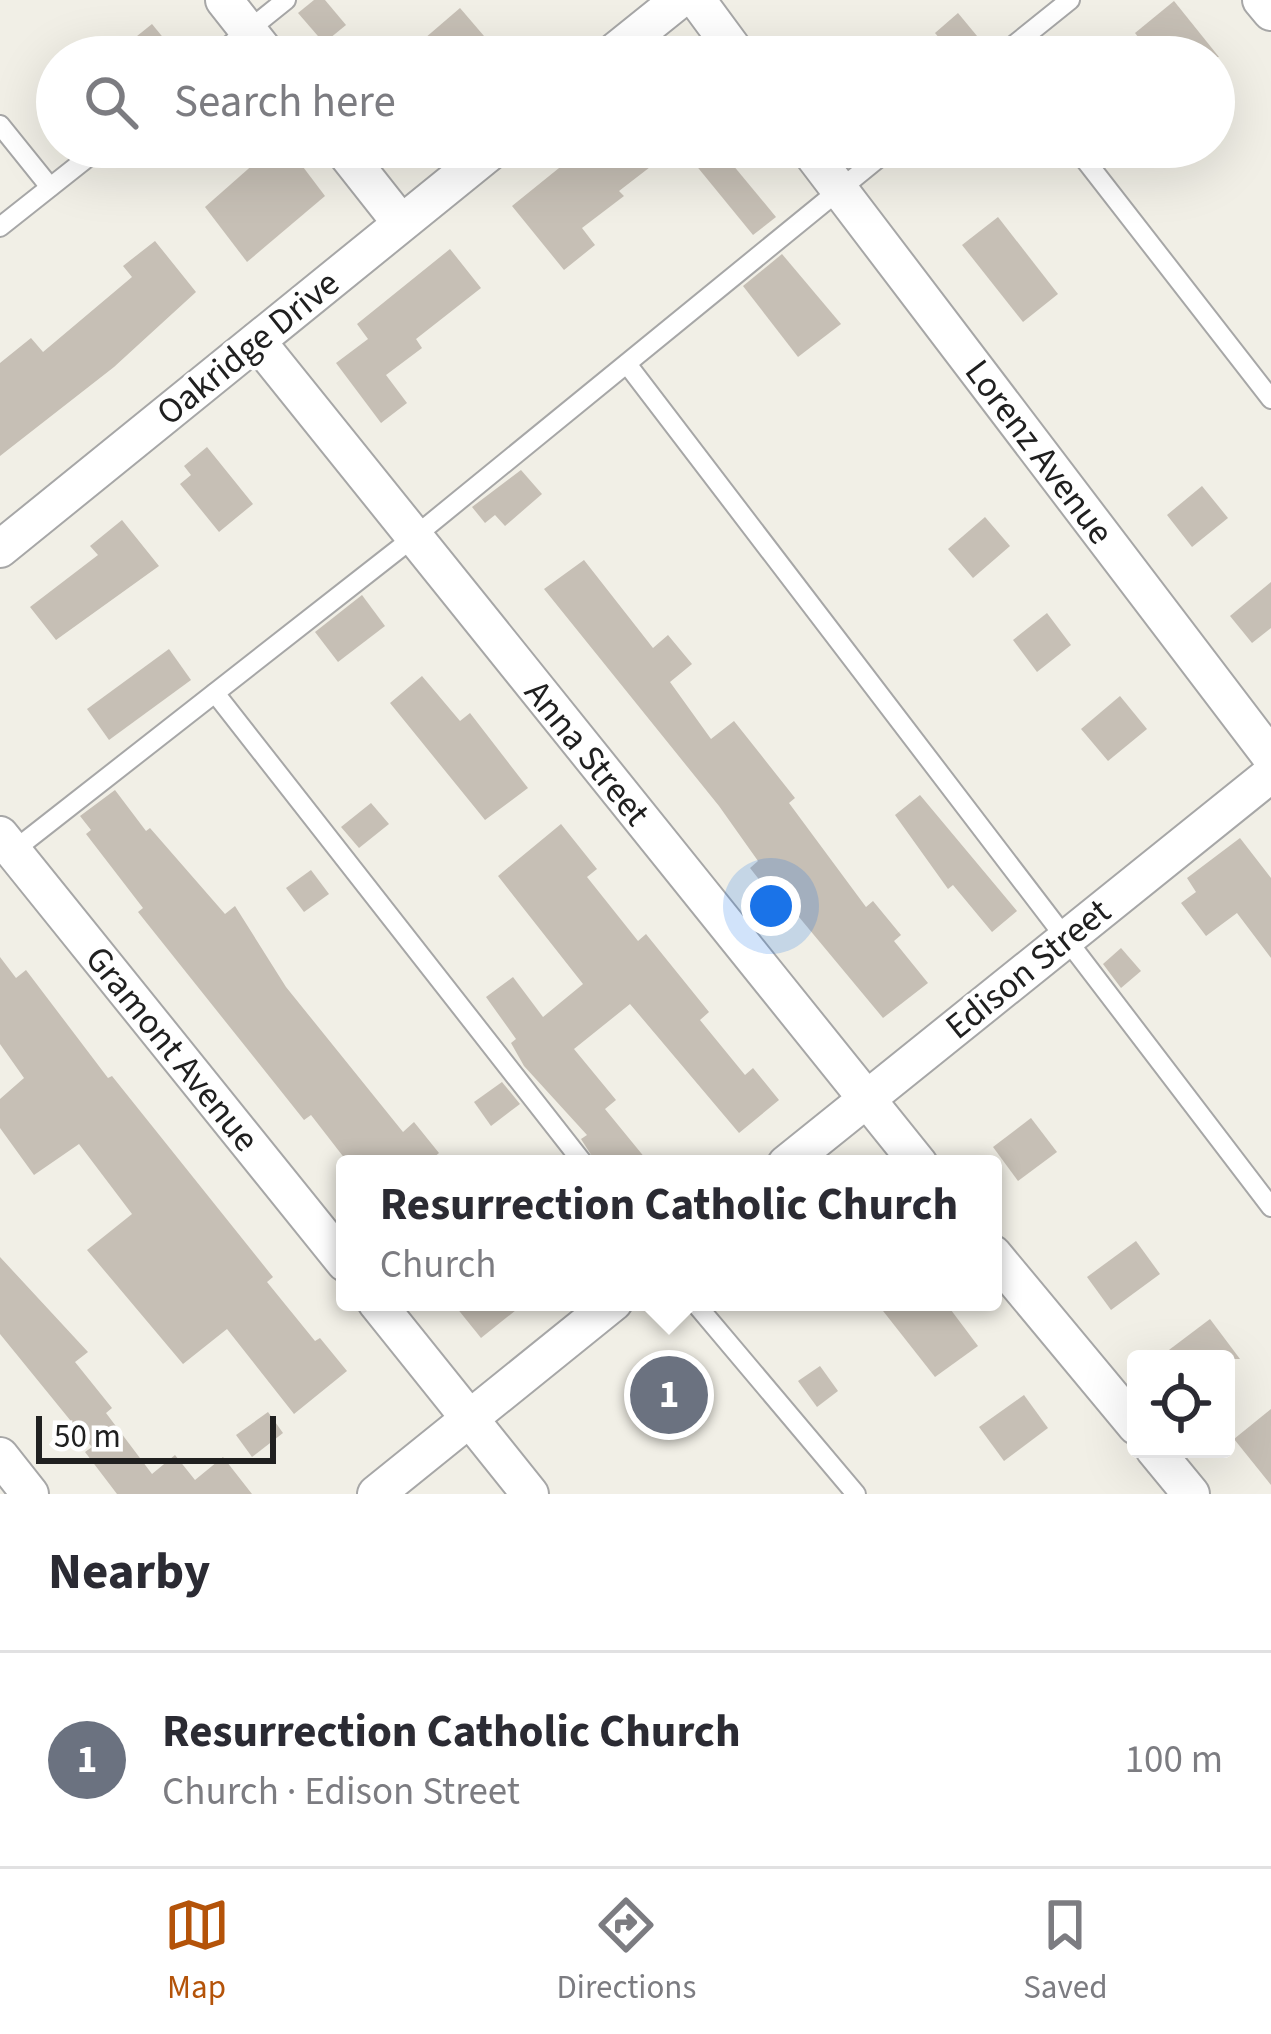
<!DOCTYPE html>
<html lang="en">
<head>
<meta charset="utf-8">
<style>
	:root { --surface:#fff; --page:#f2f2f3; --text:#2b2b33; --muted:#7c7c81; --line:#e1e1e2; --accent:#b45309 }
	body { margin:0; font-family:"Source Sans 3",sans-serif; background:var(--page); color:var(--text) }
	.controls { position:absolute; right:36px; bottom:36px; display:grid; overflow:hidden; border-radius:12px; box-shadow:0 12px 48px #0002 }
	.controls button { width:108px; height:108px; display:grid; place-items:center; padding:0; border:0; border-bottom:3px solid var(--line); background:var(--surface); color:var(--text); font:60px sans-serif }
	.scale { position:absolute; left:36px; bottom:30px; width:240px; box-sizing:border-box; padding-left:12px; border:6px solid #202020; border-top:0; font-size:33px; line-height:42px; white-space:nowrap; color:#202020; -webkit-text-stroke:9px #fff; paint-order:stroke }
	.you { position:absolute; left:771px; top:906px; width:42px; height:42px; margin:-30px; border:9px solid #fff; border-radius:50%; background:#1a73e8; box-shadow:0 0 0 18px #1a73e833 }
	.badge { display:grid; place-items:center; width:78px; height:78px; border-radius:50%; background:var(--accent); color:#fff; font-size:39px; font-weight:700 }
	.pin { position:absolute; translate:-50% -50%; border:6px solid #fff; box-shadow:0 3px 12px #0006 }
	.popup { position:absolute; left:336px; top:1155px; width:666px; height:156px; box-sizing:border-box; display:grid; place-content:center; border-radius:12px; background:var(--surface); filter:drop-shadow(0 3px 9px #0005); font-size:39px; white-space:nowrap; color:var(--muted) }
	.popup b { font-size:45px; color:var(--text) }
	.popup::after { content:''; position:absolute; left:50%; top:100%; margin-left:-24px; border:24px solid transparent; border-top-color:var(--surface) }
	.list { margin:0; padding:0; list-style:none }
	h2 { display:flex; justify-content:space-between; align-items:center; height:156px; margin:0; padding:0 48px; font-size:51px }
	h2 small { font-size:39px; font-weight:400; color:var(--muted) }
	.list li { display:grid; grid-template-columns:78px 1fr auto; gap:36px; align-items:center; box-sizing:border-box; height:216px; padding:0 48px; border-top:3px solid var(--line) }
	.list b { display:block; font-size:45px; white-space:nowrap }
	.list p { margin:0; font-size:39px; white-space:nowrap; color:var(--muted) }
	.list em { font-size:39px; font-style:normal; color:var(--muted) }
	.icon { flex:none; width:66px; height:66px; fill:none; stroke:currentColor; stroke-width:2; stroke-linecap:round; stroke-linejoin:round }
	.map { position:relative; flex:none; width:1271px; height:1494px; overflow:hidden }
	.search { position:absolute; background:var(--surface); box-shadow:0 12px 48px #0002; left:36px; right:36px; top:36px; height:132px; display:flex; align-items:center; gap:30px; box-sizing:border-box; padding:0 42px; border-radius:66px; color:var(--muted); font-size:45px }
	.sheet { height:372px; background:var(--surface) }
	nav { display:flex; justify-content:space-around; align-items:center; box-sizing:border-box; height:168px; border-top:3px solid var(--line); background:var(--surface); font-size:33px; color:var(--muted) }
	nav a { display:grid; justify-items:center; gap:6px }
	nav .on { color:var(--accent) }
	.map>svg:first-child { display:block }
</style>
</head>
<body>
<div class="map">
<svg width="1271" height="1494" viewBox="0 0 1271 1494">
	<rect width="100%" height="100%" fill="#f1efe6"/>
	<g fill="#c6bfb5">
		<path d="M 314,0 L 325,0 L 346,25 L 324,43 L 298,13 Z"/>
		<path d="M 1174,1 L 1219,57 L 1154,57 L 1135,33 Z"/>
		<path d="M 460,8 L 502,57 L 403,57 Z"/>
		<path d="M 958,13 L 982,42 L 964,57 L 955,57 L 935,33 Z"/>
		<path d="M 152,24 L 179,57 L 111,57 Z"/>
		<path d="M 273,147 L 288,147 L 325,196 L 247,262 L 205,207 Z"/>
		<path d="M 585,147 L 676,147 L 619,191 L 624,196 L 582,228 L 595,245 L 564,270 L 512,206 Z"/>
		<path d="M 681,147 L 718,147 L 776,217 L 753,235 Z"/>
		<path d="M 998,217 L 1058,294 L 1023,322 L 962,245 Z"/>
		<path d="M 155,241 L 196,292 L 114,367 L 0,456 L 0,363 L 31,338 L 43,352 L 132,277 L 123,266 Z"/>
		<path d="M 450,249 L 481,288 L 416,339 L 422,348 L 386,375 L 407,403 L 381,423 L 336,363 L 368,339 L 357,324 Z"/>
		<path d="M 782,254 L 841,324 L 798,357 L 743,286 Z"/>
		<path d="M 207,447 L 253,504 L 219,532 L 180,484 L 191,475 L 184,466 Z"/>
		<path d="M 521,470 L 542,494 L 505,526 L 495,515 L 485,523 L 472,507 Z"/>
		<path d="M 1202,486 L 1228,518 L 1192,547 L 1167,515 Z"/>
		<path d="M 985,517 L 1010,546 L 973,578 L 948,549 Z"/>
		<path d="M 122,520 L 159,566 L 56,640 L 30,607 L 98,555 L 90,546 Z"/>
		<path d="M 584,560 L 653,648 L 668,635 L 692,664 L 670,682 L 711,739 L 734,721 L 795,798 L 789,803 L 866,907 L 873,901 L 901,935 L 894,941 L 928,983 L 883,1018 L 774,887 L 769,892 L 750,868 L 758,861 L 719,806 L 544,589 Z"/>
		<path d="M 1271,582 L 1271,628 L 1252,643 L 1230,616 Z"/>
		<path d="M 362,595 L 385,626 L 338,662 L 315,632 Z"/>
		<path d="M 1047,613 L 1071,645 L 1037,672 L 1013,640 Z"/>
		<path d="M 169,649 L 191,680 L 109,740 L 87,709 Z"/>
		<path d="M 422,676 L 460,721 L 470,713 L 528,788 L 485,820 L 390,703 Z"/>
		<path d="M 1120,696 L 1147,729 L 1108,761 L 1081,729 Z"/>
		<path d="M 115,790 L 146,831 L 150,828 L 225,914 L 235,906 L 286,987 L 403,1132 L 414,1122 L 439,1153 L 426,1164 L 349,1164 L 311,1115 L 304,1120 L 138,912 L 143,908 L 86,834 L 91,830 L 80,816 Z"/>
		<path d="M 920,795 L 1017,911 L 992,932 L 953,885 L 948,889 L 895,815 Z"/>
		<path d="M 371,803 L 389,824 L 359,848 L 341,827 Z"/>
		<path d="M 561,824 L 597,869 L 587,877 L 638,941 L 646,934 L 709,1012 L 700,1020 L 745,1075 L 753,1068 L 779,1100 L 739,1133 L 630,1004 L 574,1049 L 616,1100 L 605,1109 L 650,1164 L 597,1164 L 581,1139 L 587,1135 L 524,1066 L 511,1043 L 516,1039 L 486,997 L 513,977 L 543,1017 L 583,984 L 498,876 Z"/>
		<path d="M 1240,838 L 1271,878 L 1271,958 L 1237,913 L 1206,936 L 1181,903 L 1196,892 L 1187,878 Z"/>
		<path d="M 311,870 L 329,894 L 304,912 L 286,888 Z"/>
		<path d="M 1121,948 L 1141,971 L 1121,988 L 1103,964 Z"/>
		<path d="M 0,957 L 16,978 L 26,970 L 108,1078 L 112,1076 L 273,1277 L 267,1282 L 315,1341 L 320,1338 L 347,1371 L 294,1414 L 227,1329 L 183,1364 L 87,1250 L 132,1214 L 79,1144 L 34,1175 L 0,1128 L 0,1099 L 24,1078 L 0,1044 Z"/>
		<path d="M 502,1082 L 520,1104 L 491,1126 L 474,1102 Z"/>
		<path d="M 1031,1118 L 1057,1152 L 1018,1181 L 993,1147 Z"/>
		<path d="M 1136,1241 L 1160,1274 L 1111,1310 L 1087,1277 Z"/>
		<path d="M 0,1257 L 88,1352 L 75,1362 L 112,1408 L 106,1413 L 152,1474 L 175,1455 L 195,1480 L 223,1457 L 252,1494 L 117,1494 L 85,1452 L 92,1447 L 0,1334 Z"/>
		<path d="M 452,1302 L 526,1302 L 481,1338 Z"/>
		<path d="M 876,1302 L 945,1302 L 978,1346 L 935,1377 Z"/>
		<path d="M 1210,1319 L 1240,1359 L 1157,1359 Z"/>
		<path d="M 820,1366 L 838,1391 L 817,1407 L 798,1381 Z"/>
		<path d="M 1024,1395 L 1048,1428 L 1004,1461 L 979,1427 Z"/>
		<path d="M 1271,1409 L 1271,1485 L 1234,1439 Z"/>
		<path d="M 268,1412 L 283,1433 L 252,1457 L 236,1435 Z"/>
	</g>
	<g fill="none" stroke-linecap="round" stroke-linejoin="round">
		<g stroke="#a7a7a7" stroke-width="22">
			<g id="service">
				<path d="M 215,57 L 286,0"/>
				<path d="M 999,57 L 1070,0"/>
				<path d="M 0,125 L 50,187"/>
				<path d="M 1075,147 L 1271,399"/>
				<path d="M 0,227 L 101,147"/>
				<path d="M 627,364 L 1271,1207"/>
				<path d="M 215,693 L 584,1164"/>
				<path d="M 13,851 L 414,537 L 892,147"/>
				<path d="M 694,1302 L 856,1494"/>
			</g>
		</g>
		<g stroke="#a7a7a7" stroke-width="40">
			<g id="minor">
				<path d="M 224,0 L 269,57"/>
				<path d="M 697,0 L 739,57"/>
				<path d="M 1261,0 L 1271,12"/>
				<path d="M 608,57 L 679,0"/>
				<path d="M 341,147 L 401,223"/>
				<path d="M 807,147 L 1271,757"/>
				<path d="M 257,341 L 919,1164"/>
				<path d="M 0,549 L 496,147"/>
				<path d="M 0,835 L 345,1263"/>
				<path d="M 786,1164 L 1271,774"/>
				<path d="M 993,1254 L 1136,1426"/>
				<path d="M 376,1302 L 530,1494"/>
				<path d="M 1154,1449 L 1191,1494"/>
				<path d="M 0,1456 L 30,1494"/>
				<path d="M 376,1494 L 614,1302"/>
			</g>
		</g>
		<use href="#service" stroke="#fff" stroke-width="18"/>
		<use href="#minor" stroke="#fff" stroke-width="36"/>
	</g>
	<g text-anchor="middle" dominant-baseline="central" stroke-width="9" stroke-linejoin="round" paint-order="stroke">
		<g font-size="36" fill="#202020" stroke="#fff">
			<text transform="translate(248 348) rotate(-39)">Oakridge Drive</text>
			<text transform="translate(1039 452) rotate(53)">Lorenz Avenue</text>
			<text transform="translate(587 753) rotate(51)">Anna Street</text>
			<text transform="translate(1028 969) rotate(-39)">Edison Street</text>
			<text transform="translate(172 1049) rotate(51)">Gramont Avenue</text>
		</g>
	</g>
</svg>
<div class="controls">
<button><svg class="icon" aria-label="locate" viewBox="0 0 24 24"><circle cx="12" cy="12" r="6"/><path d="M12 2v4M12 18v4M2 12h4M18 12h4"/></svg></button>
</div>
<div class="scale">50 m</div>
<div class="you"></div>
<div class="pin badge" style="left:669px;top:1395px;background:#6b7280">1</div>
<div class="popup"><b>Resurrection Catholic Church</b>Church</div>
<div class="search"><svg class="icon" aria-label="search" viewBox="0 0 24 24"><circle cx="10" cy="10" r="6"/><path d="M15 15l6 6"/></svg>Search here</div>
</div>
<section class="sheet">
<h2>Nearby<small></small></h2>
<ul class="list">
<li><span class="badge" style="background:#6b7280">1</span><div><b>Resurrection Catholic Church</b><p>Church · Edison Street</p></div><em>100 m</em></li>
</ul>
</section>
<nav>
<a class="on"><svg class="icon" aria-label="map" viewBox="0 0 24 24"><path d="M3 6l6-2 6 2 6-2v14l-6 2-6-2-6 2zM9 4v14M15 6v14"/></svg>Map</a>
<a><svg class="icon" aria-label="directions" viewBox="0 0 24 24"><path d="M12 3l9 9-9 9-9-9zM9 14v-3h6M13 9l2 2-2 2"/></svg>Directions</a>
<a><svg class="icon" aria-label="saved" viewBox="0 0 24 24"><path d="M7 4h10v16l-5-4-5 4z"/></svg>Saved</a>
</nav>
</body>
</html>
